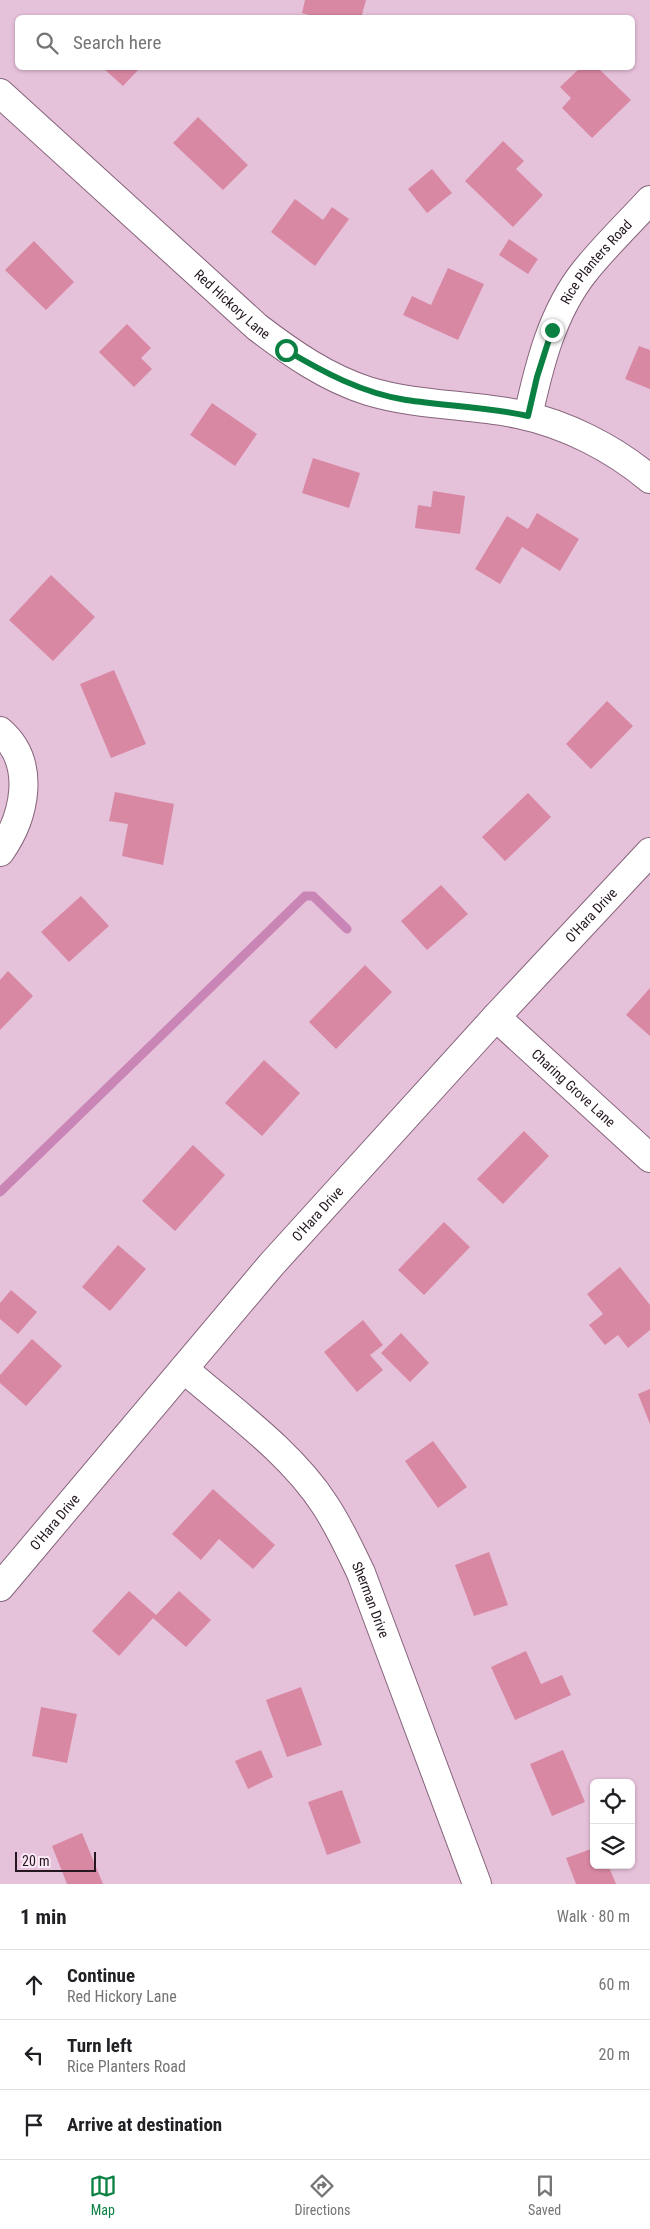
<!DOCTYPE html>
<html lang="en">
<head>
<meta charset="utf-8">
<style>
	:root { --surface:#fff; --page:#f6f6f6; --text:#202124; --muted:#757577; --line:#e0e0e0; --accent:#0b8043 }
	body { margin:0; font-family:"Roboto Condensed",sans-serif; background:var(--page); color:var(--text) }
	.controls { position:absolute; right:15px; bottom:15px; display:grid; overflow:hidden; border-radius:8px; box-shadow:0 1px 4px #0004 }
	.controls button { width:45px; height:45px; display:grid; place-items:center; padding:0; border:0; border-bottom:1px solid var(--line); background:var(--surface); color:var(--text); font:25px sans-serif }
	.scale { position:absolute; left:15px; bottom:12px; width:81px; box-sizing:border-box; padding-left:5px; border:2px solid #241720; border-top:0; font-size:14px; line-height:18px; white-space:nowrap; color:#241720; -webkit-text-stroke:4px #fbe8f5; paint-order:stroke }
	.stop { position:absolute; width:15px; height:15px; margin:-11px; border:4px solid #0b8043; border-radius:50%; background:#fff }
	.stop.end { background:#0b8043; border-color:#fff; box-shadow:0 1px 5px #0008 }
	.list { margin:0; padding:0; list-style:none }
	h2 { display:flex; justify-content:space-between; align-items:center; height:65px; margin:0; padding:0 20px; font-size:21px }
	h2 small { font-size:16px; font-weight:400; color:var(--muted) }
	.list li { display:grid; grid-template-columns:32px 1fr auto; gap:15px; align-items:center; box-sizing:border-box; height:70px; padding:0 20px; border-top:1px solid var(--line) }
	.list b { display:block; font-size:19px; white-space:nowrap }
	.list p { margin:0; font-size:16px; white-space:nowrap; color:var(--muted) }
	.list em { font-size:16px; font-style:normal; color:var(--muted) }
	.icon { flex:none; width:28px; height:28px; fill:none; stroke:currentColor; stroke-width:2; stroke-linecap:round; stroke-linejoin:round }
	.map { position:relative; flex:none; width:650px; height:1884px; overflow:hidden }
	.search { position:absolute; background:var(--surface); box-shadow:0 1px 4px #0004; left:15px; right:15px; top:15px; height:55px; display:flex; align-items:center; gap:12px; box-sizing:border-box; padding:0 18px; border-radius:8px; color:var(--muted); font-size:19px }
	.sheet { height:275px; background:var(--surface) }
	nav { display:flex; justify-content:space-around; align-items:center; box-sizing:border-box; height:70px; border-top:1px solid var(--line); background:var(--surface); font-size:14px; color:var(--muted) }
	nav a { display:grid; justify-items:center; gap:2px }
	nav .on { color:var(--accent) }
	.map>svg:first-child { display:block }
</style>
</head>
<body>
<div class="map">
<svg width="650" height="1884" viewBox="0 0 650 1884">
	<rect width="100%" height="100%" fill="#e6c1da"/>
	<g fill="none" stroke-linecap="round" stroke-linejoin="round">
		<path stroke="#c985b6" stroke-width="9" d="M 0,1192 L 305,896 L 313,896 L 347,929"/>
	</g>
	<g fill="#d988a4">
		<path d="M 305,0 L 366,0 L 361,18 L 319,18 L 302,13 Z"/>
		<path d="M 103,68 L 140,68 L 123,86 Z"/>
		<path d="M 580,68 L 598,68 L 631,100 L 592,138 L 562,108 L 571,98 L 560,87 Z"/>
		<path d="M 198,117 L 248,165 L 223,190 L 173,143 Z"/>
		<path d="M 503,141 L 524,161 L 516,169 L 543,195 L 513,227 L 465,181 Z"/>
		<path d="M 432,169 L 452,193 L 427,213 L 408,189 Z"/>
		<path d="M 295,199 L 323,220 L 332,207 L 349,219 L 315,266 L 271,232 Z"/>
		<path d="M 509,239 L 538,259 L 528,274 L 499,255 Z"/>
		<path d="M 34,241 L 74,282 L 46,310 L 5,270 Z"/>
		<path d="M 448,268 L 484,284 L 458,340 L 403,315 L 412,296 L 431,305 Z"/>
		<path d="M 127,324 L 151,348 L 141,358 L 152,369 L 134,387 L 99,352 Z"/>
		<path d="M 639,346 L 650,350 L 650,389 L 625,379 Z"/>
		<path d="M 212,403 L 257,434 L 235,466 L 190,435 Z"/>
		<path d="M 313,458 L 360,473 L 349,508 L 302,493 Z"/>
		<path d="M 433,491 L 465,496 L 460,534 L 415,528 L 418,505 L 431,507 Z"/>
		<path d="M 537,513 L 579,539 L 560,571 L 522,547 L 500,584 L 475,569 L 507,516 L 528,529 Z"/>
		<path d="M 51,575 L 95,617 L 53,661 L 9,620 Z"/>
		<path d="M 114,670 L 146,744 L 111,758 L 80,684 Z"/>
		<path d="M 607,701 L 633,726 L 591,769 L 566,744 Z"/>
		<path d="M 115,792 L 174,804 L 163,865 L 122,856 L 128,824 L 109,821 Z"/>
		<path d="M 528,793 L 551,817 L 505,861 L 482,837 Z"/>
		<path d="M 441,885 L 468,914 L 427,950 L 401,921 Z"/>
		<path d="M 81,896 L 109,926 L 69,962 L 41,932 Z"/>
		<path d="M 365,965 L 392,992 L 336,1049 L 309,1022 Z"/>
		<path d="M 8,971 L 33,996 L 0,1030 L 0,980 Z"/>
		<path d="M 650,988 L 650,1036 L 626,1015 Z"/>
		<path d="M 264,1060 L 300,1093 L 262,1136 L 225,1103 Z"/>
		<path d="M 524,1131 L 549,1156 L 503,1204 L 477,1179 Z"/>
		<path d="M 193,1145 L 225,1175 L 175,1231 L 142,1201 Z"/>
		<path d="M 444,1222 L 470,1247 L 424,1295 L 398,1270 Z"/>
		<path d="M 118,1245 L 146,1269 L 110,1311 L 82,1287 Z"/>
		<path d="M 620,1267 L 650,1305 L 650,1330 L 628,1348 L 618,1335 L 605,1345 L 589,1325 L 603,1314 L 587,1294 Z"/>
		<path d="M 11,1290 L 37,1312 L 18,1334 L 0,1319 L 0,1303 Z"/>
		<path d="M 363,1320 L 383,1345 L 370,1355 L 383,1370 L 357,1392 L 324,1352 Z"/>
		<path d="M 401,1333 L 429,1363 L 410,1382 L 381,1353 Z"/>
		<path d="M 32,1339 L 62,1366 L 26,1406 L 0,1383 L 0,1375 Z"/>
		<path d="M 650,1389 L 650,1424 L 638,1394 Z"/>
		<path d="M 433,1441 L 467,1487 L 438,1508 L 405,1461 Z"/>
		<path d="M 213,1489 L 275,1545 L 253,1569 L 219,1539 L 201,1560 L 172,1534 Z"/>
		<path d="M 489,1552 L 508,1605 L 474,1616 L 455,1565 Z"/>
		<path d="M 129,1591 L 156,1615 L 179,1591 L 211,1620 L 186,1647 L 153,1618 L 119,1656 L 92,1631 Z"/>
		<path d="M 526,1651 L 541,1684 L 562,1675 L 571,1695 L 515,1720 L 491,1667 Z"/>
		<path d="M 301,1687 L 322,1745 L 287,1757 L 266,1700 Z"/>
		<path d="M 41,1707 L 77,1714 L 67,1763 L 32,1756 Z"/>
		<path d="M 261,1750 L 273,1777 L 248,1789 L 235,1761 Z"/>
		<path d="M 563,1750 L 585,1802 L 552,1816 L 530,1764 Z"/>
		<path d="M 342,1790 L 361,1843 L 327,1855 L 308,1802 Z"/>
		<path d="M 82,1833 L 103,1884 L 67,1884 L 52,1846 Z"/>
		<path d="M 594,1848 L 594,1865 L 608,1865 L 616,1884 L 576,1884 L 566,1858 Z"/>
	</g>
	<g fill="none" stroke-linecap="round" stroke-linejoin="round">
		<g stroke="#85647b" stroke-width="30">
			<g id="minor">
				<path id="s1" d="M 0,93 L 257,327 C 291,353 327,378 368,391 C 417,406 469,404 518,414 C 566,424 613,448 650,479"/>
				<path id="s2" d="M 528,416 C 539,366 552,312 585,271 C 605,246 629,223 650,200"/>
				<path d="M 0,731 C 37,763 25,817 0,852"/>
				<path id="s3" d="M 496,1017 L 650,1158"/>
				<path id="s4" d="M 184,1369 C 231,1410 291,1452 325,1505 C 339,1526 350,1550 361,1573 L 477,1884"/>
				<path id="s5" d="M 0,1587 L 271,1265 L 496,1017 L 650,852"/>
			</g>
		</g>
		<use href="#minor" stroke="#fff" stroke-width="28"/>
	</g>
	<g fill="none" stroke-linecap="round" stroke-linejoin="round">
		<path stroke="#0b8043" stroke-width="6" d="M 286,350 C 323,372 362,393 406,400 C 446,406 488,407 528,416 L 537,377 L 552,330"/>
	</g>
	<g text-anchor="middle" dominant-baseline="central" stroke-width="4" stroke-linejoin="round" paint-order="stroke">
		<g font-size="14" fill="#241720" stroke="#fbe8f5">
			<text stroke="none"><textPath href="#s2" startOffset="171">Rice Planters Road</textPath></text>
			<text stroke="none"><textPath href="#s1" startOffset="314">Red Hickory Lane</textPath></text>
			<text stroke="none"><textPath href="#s5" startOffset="895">O'Hara Drive</textPath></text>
			<text stroke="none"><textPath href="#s3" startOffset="105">Charing Grove Lane</textPath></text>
			<text stroke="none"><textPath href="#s5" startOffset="490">O'Hara Drive</textPath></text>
			<text stroke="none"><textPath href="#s5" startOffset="85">O'Hara Drive</textPath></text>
			<text stroke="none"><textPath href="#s4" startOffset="302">Sherman Drive</textPath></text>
		</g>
	</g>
</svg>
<div class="controls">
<button><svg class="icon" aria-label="locate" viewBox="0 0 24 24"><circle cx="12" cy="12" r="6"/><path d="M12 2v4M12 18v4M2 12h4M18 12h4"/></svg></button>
<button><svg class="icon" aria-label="layers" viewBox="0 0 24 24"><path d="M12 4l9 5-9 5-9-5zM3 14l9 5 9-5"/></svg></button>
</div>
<div class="scale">20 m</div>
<div class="stop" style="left:286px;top:350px"></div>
<div class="stop end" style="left:552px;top:330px"></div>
<div class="search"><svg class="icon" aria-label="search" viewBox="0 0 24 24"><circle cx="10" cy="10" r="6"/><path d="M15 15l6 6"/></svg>Search here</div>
</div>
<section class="sheet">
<h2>1 min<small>Walk · 80 m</small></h2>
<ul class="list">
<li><svg class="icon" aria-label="ahead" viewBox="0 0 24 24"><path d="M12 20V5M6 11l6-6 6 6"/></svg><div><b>Continue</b><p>Red Hickory Lane</p></div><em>60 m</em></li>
<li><svg class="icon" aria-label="left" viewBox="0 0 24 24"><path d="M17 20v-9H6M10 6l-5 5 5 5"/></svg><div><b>Turn left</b><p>Rice Planters Road</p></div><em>20 m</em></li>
<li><svg class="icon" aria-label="arrive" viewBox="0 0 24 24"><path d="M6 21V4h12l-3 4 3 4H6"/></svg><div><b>Arrive at destination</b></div></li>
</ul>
</section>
<nav>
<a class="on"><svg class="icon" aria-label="map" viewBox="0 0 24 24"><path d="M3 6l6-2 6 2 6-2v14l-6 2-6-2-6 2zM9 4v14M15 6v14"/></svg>Map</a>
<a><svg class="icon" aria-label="directions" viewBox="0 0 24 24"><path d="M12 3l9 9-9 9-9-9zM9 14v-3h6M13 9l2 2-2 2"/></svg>Directions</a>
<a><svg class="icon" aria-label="saved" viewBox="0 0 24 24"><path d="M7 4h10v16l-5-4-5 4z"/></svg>Saved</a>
</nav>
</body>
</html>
